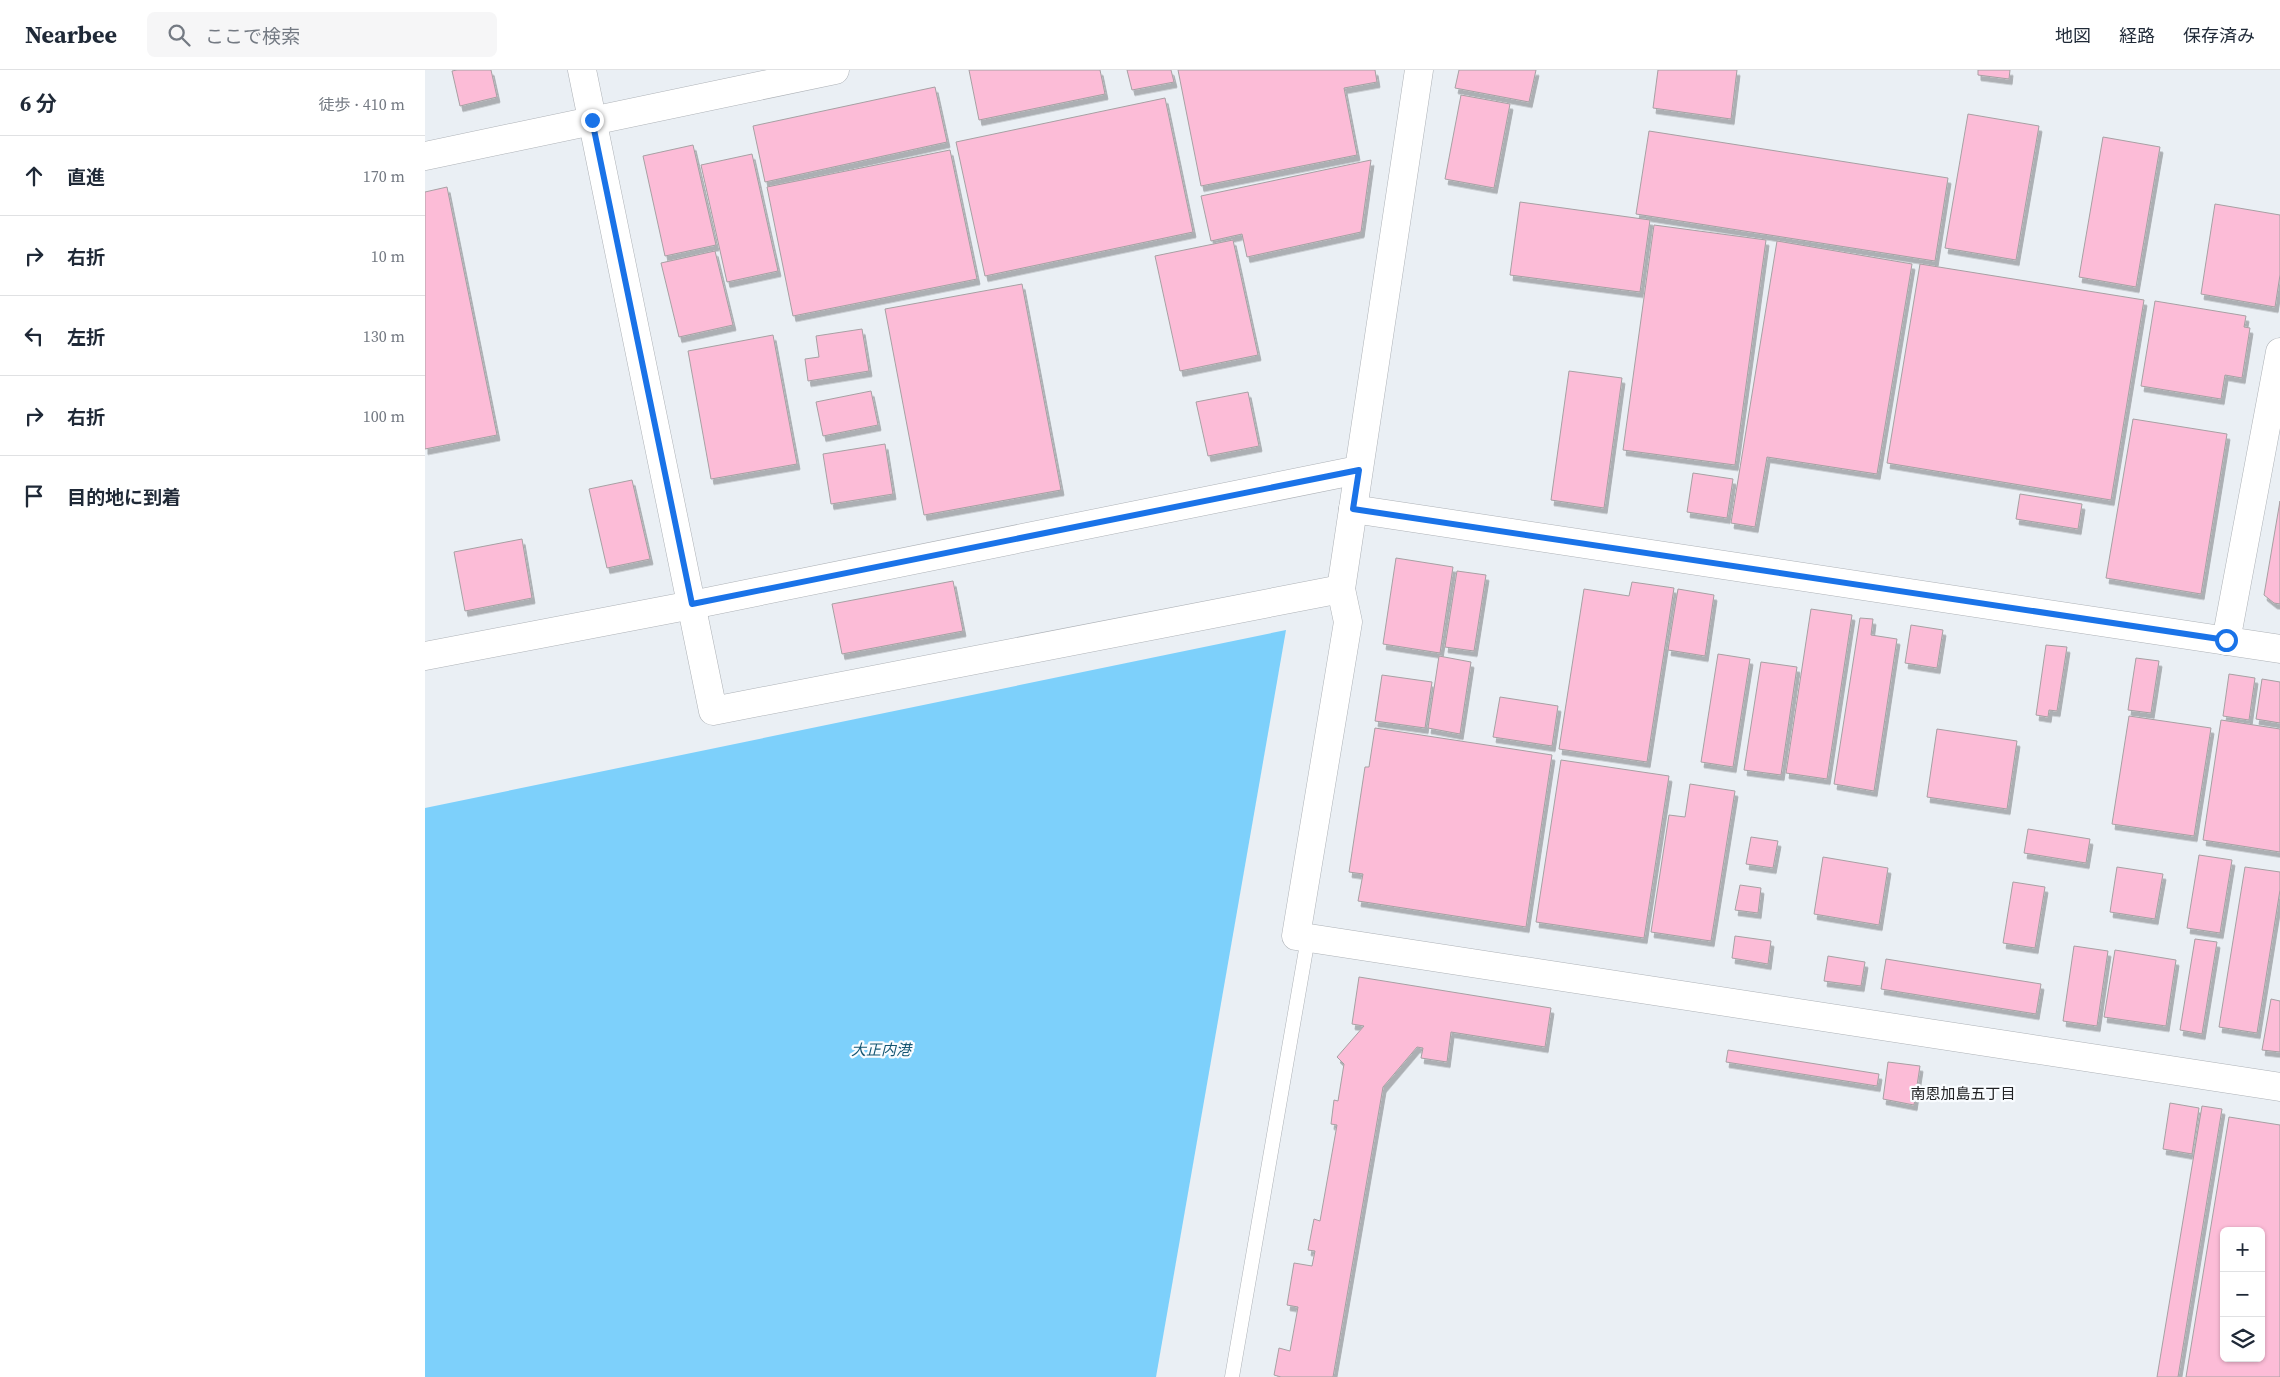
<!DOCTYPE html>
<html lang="ja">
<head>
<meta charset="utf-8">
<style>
	:root { --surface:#fff; --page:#f6f6f7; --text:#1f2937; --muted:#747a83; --line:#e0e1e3 }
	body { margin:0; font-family:"Source Serif 4","Noto Sans JP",serif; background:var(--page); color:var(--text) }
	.controls { position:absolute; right:15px; bottom:15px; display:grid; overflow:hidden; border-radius:8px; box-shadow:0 1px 4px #0004 }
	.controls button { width:45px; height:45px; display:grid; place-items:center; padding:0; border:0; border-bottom:1px solid var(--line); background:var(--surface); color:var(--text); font:25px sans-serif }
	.stop { position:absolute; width:15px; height:15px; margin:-11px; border:4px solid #1a73e8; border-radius:50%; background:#fff }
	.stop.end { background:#1a73e8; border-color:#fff; box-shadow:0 1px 5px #0008 }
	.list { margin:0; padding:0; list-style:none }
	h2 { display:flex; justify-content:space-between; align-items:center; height:65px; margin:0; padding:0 20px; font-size:21px }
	h2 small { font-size:16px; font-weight:400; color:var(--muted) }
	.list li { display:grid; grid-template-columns:32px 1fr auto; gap:15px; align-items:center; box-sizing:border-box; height:80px; padding:0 20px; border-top:1px solid var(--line) }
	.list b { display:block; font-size:19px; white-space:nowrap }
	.list em { font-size:16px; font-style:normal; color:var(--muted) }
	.icon { flex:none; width:28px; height:28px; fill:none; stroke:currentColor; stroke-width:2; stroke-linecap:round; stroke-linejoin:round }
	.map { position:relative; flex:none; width:1855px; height:1307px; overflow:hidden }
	header { display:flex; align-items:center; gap:30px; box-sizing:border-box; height:70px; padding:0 25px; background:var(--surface); border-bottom:1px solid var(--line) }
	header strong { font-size:24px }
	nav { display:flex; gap:28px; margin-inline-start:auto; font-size:18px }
	.search { width:350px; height:45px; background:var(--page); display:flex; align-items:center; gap:12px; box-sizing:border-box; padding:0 18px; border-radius:8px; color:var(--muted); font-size:19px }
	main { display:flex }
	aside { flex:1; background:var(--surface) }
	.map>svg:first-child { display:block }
</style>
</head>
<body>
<header>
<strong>Nearbee</strong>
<div class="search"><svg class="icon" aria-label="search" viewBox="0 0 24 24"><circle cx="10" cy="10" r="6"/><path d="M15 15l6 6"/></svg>ここで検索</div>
<nav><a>地図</a><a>経路</a><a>保存済み</a></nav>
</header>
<main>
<aside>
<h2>6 分<small>徒歩 · 410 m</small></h2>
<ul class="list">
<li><svg class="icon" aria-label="ahead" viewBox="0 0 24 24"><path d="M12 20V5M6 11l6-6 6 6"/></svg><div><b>直進</b></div><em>170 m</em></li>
<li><svg class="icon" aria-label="right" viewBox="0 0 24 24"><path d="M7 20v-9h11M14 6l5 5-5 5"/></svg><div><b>右折</b></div><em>10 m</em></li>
<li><svg class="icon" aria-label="left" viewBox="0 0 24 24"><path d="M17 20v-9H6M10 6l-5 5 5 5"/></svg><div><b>左折</b></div><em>130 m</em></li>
<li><svg class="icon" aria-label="right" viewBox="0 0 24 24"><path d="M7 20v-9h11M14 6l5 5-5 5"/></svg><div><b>右折</b></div><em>100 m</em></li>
<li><svg class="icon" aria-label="arrive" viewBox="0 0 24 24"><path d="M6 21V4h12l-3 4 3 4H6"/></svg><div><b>目的地に到着</b></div></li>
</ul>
</aside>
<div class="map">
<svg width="1855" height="1307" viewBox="0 0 1855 1307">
	<defs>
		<filter id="shadow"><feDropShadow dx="3" dy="5.5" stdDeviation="0" flood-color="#0004"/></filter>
	</defs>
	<rect width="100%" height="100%" fill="#eaeff4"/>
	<path fill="#7dd0fb" d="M 861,560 L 731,1307 L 0,1307 L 0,738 Z"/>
	<g fill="#fcbcd7" stroke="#a7a0a3" fill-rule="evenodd" filter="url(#shadow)">
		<path d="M 32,0 L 66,0 L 72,27 L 35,36 L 27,1 Z"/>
		<path d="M 544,0 L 675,0 L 680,24 L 554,50 Z"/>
		<path d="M 702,0 L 746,0 L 749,12 L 707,20 Z"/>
		<path d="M 753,0 L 950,0 L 952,12 L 919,18 L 932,85 L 776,116 Z"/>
		<path d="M 1034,0 L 1111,0 L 1104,32 L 1030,18 Z"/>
		<path d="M 1233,0 L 1312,0 L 1306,49 L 1228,38 Z"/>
		<path d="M 1553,0 L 1585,0 L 1584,9 L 1553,5 Z"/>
		<path d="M 510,17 L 522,72 L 340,112 L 328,56 Z"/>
		<path d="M 1036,25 L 1085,34 L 1069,118 L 1020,109 Z"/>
		<path d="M 740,28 L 768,162 L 560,206 L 531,72 Z"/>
		<path d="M 1543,44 L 1614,56 L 1591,190 L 1520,178 Z"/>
		<path d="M 1224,61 L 1523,108 L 1510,191 L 1211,144 Z"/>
		<path d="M 1678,67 L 1735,77 L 1711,217 L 1654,207 Z"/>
		<path d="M 268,75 L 291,175 L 240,186 L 218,86 Z"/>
		<path d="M 525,80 L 552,209 L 368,246 L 342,117 Z"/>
		<path d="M 327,84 L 353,201 L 302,212 L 276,95 Z"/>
		<path d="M 946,90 L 936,162 L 822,187 L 817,164 L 786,171 L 776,126 Z"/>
		<path d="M 22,117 L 72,365 L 0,379 L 0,122 Z"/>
		<path d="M 1095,132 L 1225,150 L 1215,222 L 1085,205 Z"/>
		<path d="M 1790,134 L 1855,145 L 1855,205 L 1850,237 L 1776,224 Z"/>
		<path d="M 1229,155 L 1341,170 L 1310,395 L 1198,380 Z"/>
		<path d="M 808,170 L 833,285 L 755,301 L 730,186 Z"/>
		<path d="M 1352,171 L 1487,194 L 1452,404 L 1342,387 L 1330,457 L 1306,453 Z"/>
		<path d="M 290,181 L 308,255 L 254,267 L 236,193 Z"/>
		<path d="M 1495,194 L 1719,230 L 1686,430 L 1462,393 Z"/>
		<path d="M 597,214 L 636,420 L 499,445 L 460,239 Z"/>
		<path d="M 1730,231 L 1821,246 L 1819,257 L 1825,258 L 1817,308 L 1800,305 L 1796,329 L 1716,316 Z"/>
		<path d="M 437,259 L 444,301 L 383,311 L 380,289 L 394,287 L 391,266 Z"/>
		<path d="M 348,265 L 372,394 L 286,409 L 263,281 Z"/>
		<path d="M 1144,301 L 1197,308 L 1179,438 L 1126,430 Z"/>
		<path d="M 446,321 L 453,355 L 398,366 L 391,332 Z"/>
		<path d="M 823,322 L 834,376 L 783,386 L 771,332 Z"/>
		<path d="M 1708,349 L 1802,364 L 1776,524 L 1681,508 Z"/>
		<path d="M 460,374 L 468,424 L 406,434 L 398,384 Z"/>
		<path d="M 1268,403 L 1308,409 L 1302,448 L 1262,442 Z"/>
		<path d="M 207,410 L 225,489 L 182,498 L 164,419 Z"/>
		<path d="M 1595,424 L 1657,434 L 1653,459 L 1591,449 Z"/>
		<path d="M 1855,431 L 1855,534 L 1849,533 L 1839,525 Z"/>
		<path d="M 97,469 L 107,528 L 40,541 L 29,482 Z"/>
		<path d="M 971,488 L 1028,497 L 1015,583 L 958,574 Z"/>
		<path d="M 1032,501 L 1061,505 L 1049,581 L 1020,577 Z"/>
		<path d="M 528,511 L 538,561 L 417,584 L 407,534 Z"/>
		<path d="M 1207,512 L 1249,518 L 1222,692 L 1134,679 L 1159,519 L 1204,526 Z"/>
		<path d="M 1253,519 L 1289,525 L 1280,586 L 1243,580 Z"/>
		<path d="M 1386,539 L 1427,545 L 1402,709 L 1361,703 Z"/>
		<path d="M 1435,548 L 1448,549 L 1446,565 L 1472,569 L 1449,721 L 1409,714 Z"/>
		<path d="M 1486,555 L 1518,560 L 1512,598 L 1480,593 Z"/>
		<path d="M 1621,575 L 1642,577 L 1632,641 L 1624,640 L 1623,647 L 1611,645 Z"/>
		<path d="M 1293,584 L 1325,589 L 1308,697 L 1276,692 Z"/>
		<path d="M 1014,586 L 1046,592 L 1035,664 L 1003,658 Z"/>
		<path d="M 1711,588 L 1734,591 L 1726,643 L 1703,640 Z"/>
		<path d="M 1336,592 L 1372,597 L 1356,705 L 1319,700 Z"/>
		<path d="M 1804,604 L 1830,608 L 1824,650 L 1798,646 Z"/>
		<path d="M 957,605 L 1007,612 L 1000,658 L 950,651 Z"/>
		<path d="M 1837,609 L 1855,612 L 1855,653 L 1831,649 Z"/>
		<path d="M 1075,627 L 1133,636 L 1127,676 L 1068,667 Z"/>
		<path d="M 1704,646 L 1786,658 L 1769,766 L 1687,754 Z"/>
		<path d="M 1796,650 L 1855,659 L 1855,782 L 1778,770 Z"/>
		<path d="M 950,658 L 1127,685 L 1101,857 L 933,831 L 938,804 L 924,802 L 940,697 L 944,697 Z"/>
		<path d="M 1512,659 L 1592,671 L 1582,739 L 1502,727 Z"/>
		<path d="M 1136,690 L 1244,706 L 1219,868 L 1111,852 Z"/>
		<path d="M 1265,714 L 1310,721 L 1286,871 L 1226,862 L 1244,745 L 1260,747 Z"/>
		<path d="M 1603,759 L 1665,769 L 1661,793 L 1599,783 Z"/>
		<path d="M 1326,767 L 1353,771 L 1348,798 L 1321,794 Z"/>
		<path d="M 1774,785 L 1807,790 L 1795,863 L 1762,858 Z"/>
		<path d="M 1398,787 L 1463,798 L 1454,855 L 1389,844 Z"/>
		<path d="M 1692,797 L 1738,804 L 1730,849 L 1685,842 Z"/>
		<path d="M 1820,797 L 1855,802 L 1855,820 L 1832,963 L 1794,957 Z"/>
		<path d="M 1588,812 L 1620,817 L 1610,878 L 1578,873 Z"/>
		<path d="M 1315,815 L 1336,818 L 1333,843 L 1310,840 Z"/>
		<path d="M 1310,866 L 1346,871 L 1343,894 L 1307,888 Z"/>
		<path d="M 1770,869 L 1792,872 L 1777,964 L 1755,960 Z"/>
		<path d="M 1649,876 L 1683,881 L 1672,956 L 1638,951 Z"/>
		<path d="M 1690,880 L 1751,890 L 1741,956 L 1679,947 Z"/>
		<path d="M 1403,886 L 1440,892 L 1436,916 L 1399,911 Z"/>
		<path d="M 1461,889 L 1616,914 L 1611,944 L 1456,919 Z"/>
		<path d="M 934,907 L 1126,938 L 1120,977 L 1026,962 L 1022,992 L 996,988 L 998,978 L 992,977 L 958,1017 L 908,1307 L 856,1307 L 849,1305 L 854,1278 L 865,1281 L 873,1237 L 862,1235 L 869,1193 L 887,1196 L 890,1181 L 883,1180 L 889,1149 L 895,1151 L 912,1055 L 906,1054 L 909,1030 L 913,1031 L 919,994 L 912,987 L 939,956 L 927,954 Z"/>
		<path d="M 1846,929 L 1855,931 L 1855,982 L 1837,980 Z"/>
		<path d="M 1303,980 L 1454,1004 L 1452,1016 L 1301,992 Z"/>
		<path d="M 1463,992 L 1495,996 L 1489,1035 L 1458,1029 Z"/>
		<path d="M 1745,1033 L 1774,1038 L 1767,1084 L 1738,1079 Z"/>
		<path d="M 1777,1036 L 1797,1039 L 1753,1307 L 1732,1307 Z"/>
		<path d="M 1804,1047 L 1855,1055 L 1855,1307 L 1761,1307 ZM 1799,1161 L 1836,1161 L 1836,1288 L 1799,1288 Z"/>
	</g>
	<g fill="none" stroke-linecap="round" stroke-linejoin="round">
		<g stroke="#aeb2b7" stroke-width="15">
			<path id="lane" d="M 807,1307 L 883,868"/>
		</g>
		<g stroke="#aeb2b7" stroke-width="29">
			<g id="street">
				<path d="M 157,0 L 288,641 L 916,519"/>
				<path d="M 0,86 L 410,0"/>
				<path d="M 0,586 L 267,535"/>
			</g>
		</g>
		<g stroke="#aeb2b7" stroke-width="29">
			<g id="secondary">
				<path d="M 994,0 L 916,519 L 923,552 L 871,866 L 1855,1017"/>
				<path d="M 928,439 L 1855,579"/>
				<path d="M 267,535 L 933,400"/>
				<path d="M 1801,571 L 1855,282"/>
			</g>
		</g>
		<use href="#lane" stroke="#fff" stroke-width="14"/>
		<use href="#street" stroke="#fff" stroke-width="28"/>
		<use href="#secondary" stroke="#fff" stroke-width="28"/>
	</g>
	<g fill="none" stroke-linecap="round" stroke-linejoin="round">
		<path stroke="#1a73e8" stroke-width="6" d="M 167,50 L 267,534 L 934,400 L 928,439 L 1801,570"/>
	</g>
	<g text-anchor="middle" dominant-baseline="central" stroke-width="4.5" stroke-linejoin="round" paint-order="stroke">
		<g font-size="15" font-style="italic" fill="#145673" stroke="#f9fcff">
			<text x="456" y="979">大正内港</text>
		</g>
		<g font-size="15" fill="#202123" stroke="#f9fcff">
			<text x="1538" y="1023">南恩加島五丁目</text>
		</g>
	</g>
</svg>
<div class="controls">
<button>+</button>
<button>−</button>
<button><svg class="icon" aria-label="layers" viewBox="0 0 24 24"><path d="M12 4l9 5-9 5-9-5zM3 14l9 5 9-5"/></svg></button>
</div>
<div class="stop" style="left:1801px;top:570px"></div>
<div class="stop end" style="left:167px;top:50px"></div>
</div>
</main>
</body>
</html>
